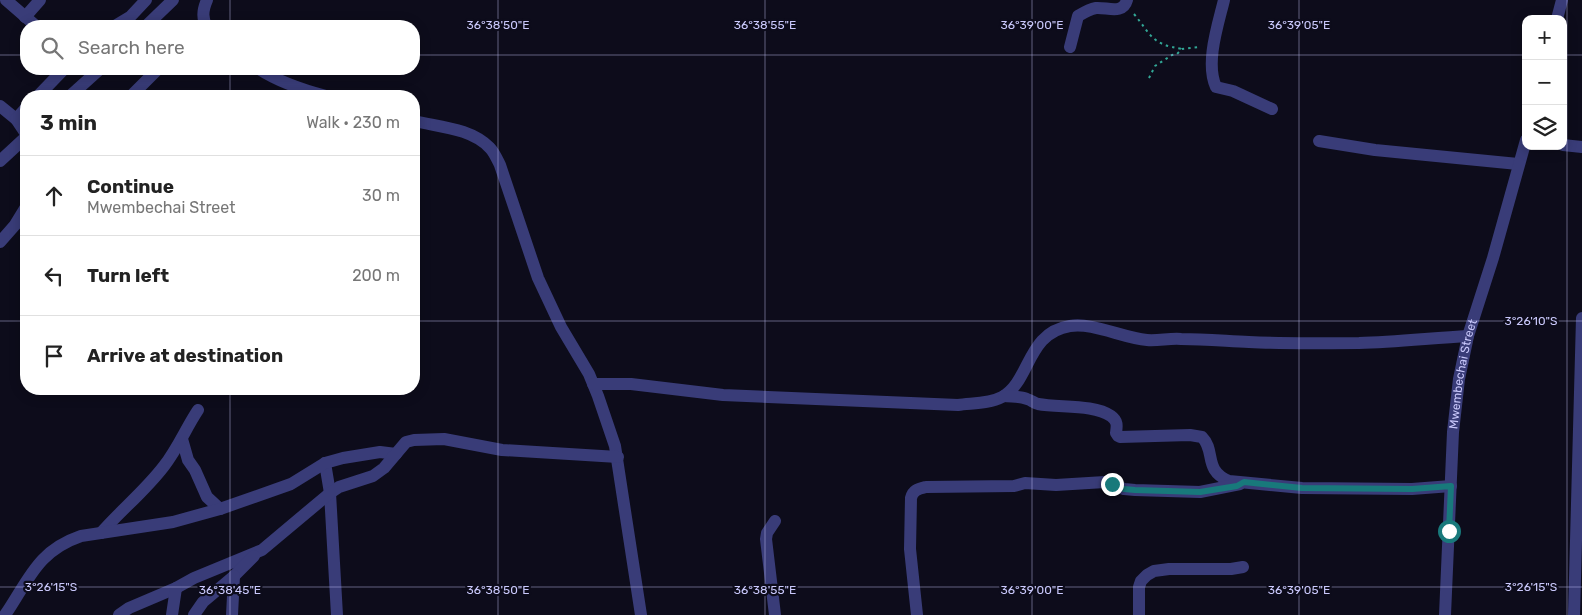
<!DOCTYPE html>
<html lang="en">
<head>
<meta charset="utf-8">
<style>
	:root { --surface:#fff; --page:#f2f2f2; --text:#222; --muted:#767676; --line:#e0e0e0 }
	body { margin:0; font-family:Rubik,sans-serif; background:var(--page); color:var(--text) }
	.controls { position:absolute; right:15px; top:15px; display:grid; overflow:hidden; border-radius:10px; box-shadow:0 2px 12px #0003 }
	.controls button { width:45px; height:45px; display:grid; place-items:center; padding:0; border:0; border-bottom:1px solid var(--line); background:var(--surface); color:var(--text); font:25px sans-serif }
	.stop { position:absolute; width:15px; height:15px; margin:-11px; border:4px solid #18797b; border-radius:50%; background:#fff }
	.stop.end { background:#18797b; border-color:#fff; box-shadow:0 1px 5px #0008 }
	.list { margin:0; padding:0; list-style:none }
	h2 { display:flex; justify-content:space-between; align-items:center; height:65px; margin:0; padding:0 20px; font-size:21px }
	h2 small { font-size:16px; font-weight:400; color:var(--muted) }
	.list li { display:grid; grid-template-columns:32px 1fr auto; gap:15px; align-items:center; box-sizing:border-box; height:80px; padding:0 20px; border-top:1px solid var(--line) }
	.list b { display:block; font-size:19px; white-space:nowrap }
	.list p { margin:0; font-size:16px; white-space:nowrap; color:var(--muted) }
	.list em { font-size:16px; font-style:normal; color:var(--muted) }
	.icon { flex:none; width:28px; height:28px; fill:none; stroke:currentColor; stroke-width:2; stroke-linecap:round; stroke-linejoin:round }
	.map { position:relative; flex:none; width:1582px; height:615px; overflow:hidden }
	.search { position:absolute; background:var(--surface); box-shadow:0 2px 12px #0003; left:20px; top:20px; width:400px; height:55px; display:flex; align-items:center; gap:12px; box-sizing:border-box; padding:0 18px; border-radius:20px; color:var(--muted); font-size:19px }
	.panel { position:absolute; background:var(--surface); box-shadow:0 2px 12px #0003; left:20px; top:90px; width:400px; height:305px; border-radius:20px }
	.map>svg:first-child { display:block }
</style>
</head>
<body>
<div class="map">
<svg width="1582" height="615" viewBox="0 0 1582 615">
	<rect width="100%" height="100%" fill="#0d0c1b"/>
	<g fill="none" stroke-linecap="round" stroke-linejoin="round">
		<g stroke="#32a796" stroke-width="2" stroke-dasharray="2.5 4" stroke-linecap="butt">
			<path d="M 1134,14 C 1152,36 1151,44 1182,49"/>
			<path d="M 1149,78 L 1155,66 L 1172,55 L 1177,54 L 1182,49 L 1200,47"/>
		</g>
		<g stroke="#393c78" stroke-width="12">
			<path d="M 6,0 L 36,26"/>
			<path d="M 207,0 C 203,9 201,18 207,26"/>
			<path d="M 1224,0 C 1218,25 1205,63 1216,87 L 1233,91 L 1272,109"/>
			<path d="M 25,17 L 40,0"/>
			<path d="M 1557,19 L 1562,0"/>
			<path d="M 115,26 L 130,17 L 146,0"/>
			<path d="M 146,26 L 173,0"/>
			<path d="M 1070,47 L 1078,16 C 1083,13 1090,9 1096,8 C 1107,7 1123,15 1127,0"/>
			<path d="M 259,69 C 279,82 303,90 326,96"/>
			<path d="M 38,96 L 64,69"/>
			<path d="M 70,96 L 100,69"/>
			<path d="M 131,96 L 158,69"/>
			<path d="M 0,106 L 16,119 L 26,134"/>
			<path d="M 16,119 L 26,108"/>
			<path d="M 414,121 C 439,127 471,128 490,148 C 494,152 497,159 500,165 L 538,278 L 561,327 L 589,374 L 598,396 L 615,446 L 641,615"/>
			<path d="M 1319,141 L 1375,150 L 1518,164"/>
			<path d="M 1563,145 L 1582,147"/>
			<path d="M 0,161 L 26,137"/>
			<path d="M 0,242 L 15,225 L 26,207"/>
			<path d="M 593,384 L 631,384 L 723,395 L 958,405 C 972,403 989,404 1002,397 C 1031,381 1026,333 1070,326 C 1092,322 1123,338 1147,340 C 1158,341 1170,338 1181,339 C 1204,339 1226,341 1249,342 C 1285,344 1322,343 1359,343 C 1395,342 1432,338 1468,336"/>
			<path d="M 1004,396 C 1012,397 1020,396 1027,399 C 1031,400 1034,403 1038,404 C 1059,408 1094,404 1111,416 C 1118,421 1117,426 1116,433 L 1118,436 L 1120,437 L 1190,435 L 1202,437 C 1216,451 1203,470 1229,481 L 1302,488 L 1412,489 L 1451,486"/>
			<path d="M 182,439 L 188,460 L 195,470 L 207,497 L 220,509"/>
			<path d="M 325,463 L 330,493 L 337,615"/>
			<path d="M 101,533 C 121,510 145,491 164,466 C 178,448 186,428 198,410"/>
			<path d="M 5,615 C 29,580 37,551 81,536 L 173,522 L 220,509 L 291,484 L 325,463 L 343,458 L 380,452 L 396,454"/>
			<path d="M 119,615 L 129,608 L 176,588 L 194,578 L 262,550 L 330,493 L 339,487 L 373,476 L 384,468 L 406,442 L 414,440 L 444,439 L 502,450 L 618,457"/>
			<path d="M 172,615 L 176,588"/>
			<path d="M 194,615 L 203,602 L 234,576 L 254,556"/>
			<path d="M 232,615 L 234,576"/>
			<path d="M 775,615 L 766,539 L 767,533 L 775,521"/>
			<path d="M 917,615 L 910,549 L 911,498 C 913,490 918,489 926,487 L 1014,486 L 1025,483 L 1056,485 L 1105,482 L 1124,489 L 1135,490 L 1200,492 L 1240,484"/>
			<path d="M 1139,615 L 1139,587 L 1141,581 L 1147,575 L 1154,571 L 1169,569 L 1231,569 L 1243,567"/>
			<path id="s1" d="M 1445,615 L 1453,432 L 1459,379 L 1468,336 L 1493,258 L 1526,140"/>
			<path d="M 1574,615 L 1582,318"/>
		</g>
	</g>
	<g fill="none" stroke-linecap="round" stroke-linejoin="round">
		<path stroke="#18797b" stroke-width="6" d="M 1112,484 L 1124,489 L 1135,490 L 1200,492 L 1237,486 L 1244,482 L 1302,488 L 1412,489 L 1451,486 L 1449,531"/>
	</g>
	<path fill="none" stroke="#cac9fc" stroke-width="1" stroke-opacity="0.45" d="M 230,0 L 230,26M 498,0 L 498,615M 765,0 L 765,615M 1032,0 L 1032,615M 1299,0 L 1299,615M 1567,0 L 1567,615M 0,55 L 26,55M 414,55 L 1526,55M 1563,55 L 1582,55M 230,69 L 230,96M 0,321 L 26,321M 414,321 L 1582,321M 230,389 L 230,615M 0,587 L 1582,587"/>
	<g text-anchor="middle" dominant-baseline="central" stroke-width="4.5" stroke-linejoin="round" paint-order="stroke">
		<g font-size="12" fill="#cac9fc" stroke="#0d0c1b">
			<text stroke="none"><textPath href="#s1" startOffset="242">Mwembechai Street</textPath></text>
		</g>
	</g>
	<g font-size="12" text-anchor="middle" fill="#cac9fc" stroke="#0d0c1b" stroke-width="4.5" stroke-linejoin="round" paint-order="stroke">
		<text x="498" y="29">36°38'50"E</text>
		<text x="765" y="29">36°38'55"E</text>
		<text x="1032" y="29">36°39'00"E</text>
		<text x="1299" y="29">36°39'05"E</text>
		<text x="1531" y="325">3°26'10"S</text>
		<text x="51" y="591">3°26'15"S</text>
		<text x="1531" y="591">3°26'15"S</text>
		<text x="230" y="594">36°38'45"E</text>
		<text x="498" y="594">36°38'50"E</text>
		<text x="765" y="594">36°38'55"E</text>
		<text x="1032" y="594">36°39'00"E</text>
		<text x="1299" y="594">36°39'05"E</text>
	</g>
</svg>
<div class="controls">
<button>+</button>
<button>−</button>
<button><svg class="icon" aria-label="layers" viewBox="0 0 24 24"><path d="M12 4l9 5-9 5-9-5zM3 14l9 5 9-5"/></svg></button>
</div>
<div class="stop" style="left:1449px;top:531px"></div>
<div class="stop end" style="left:1112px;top:484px"></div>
<div class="search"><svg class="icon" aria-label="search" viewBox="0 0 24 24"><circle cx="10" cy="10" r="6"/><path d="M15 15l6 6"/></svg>Search here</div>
<section class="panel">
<h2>3 min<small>Walk · 230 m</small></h2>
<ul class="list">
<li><svg class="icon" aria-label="ahead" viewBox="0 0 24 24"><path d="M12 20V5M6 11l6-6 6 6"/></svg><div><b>Continue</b><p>Mwembechai Street</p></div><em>30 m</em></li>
<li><svg class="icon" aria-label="left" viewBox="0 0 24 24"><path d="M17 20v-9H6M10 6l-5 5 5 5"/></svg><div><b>Turn left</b></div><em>200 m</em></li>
<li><svg class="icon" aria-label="arrive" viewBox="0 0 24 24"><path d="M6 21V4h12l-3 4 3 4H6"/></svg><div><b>Arrive at destination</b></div></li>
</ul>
</section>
</div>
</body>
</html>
